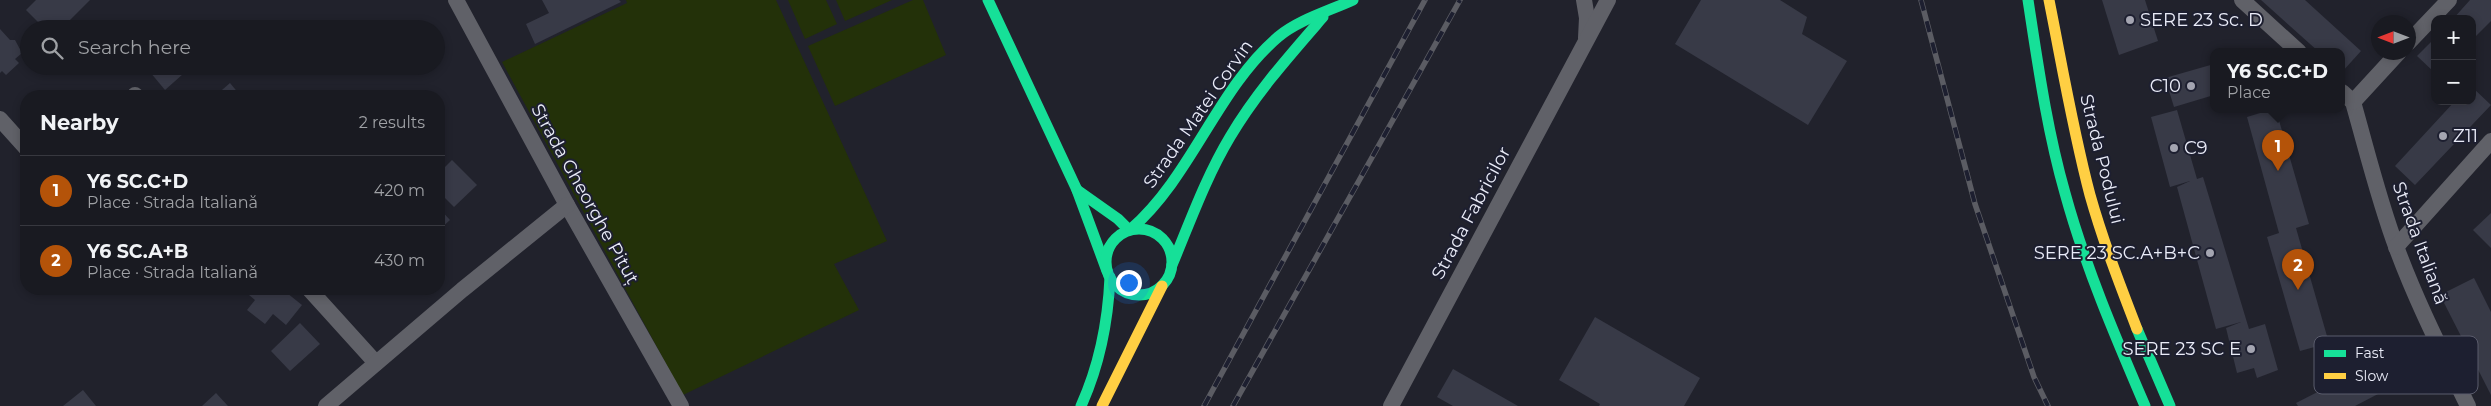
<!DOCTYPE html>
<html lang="en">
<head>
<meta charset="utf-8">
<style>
	:root { --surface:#191a21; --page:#26272e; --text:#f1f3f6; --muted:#9fa1a5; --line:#37383f; --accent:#b45309 }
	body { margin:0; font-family:Montserrat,sans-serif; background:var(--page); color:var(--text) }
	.controls { position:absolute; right:15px; top:15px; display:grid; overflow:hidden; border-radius:10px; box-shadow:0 2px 8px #0003 }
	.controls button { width:45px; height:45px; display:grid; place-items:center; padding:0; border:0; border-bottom:1px solid var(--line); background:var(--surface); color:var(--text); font:25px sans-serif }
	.compass { position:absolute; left:2371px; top:15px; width:45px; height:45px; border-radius:50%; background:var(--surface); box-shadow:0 2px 8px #0003; rotate:270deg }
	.you { position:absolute; left:1128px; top:282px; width:18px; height:18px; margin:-12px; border:4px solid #fff; border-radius:50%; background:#1a73e8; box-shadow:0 0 0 8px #1a73e833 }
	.badge { display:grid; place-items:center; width:32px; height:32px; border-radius:50%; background:var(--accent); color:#fff; font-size:16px; font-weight:700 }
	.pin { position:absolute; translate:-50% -41px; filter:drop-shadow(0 1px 2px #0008) }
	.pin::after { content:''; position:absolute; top:26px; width:18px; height:15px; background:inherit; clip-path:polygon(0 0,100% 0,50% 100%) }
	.popup { position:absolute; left:2210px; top:48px; width:135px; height:65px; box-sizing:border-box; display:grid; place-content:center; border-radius:10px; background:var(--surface); filter:drop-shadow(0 1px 4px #0005); font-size:16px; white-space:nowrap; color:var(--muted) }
	.popup b { font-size:19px; color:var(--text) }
	.popup::after { content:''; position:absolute; left:50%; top:100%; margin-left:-10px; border:10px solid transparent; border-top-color:var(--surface) }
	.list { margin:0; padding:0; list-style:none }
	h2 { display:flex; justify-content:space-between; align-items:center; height:65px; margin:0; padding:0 20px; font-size:21px }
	h2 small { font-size:16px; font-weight:400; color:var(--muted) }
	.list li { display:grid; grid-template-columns:32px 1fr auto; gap:15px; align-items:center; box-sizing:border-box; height:70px; padding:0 20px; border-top:1px solid var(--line) }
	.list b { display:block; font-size:19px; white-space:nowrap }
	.list p { margin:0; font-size:16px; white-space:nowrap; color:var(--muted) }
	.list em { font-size:16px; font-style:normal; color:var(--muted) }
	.icon { flex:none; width:28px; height:28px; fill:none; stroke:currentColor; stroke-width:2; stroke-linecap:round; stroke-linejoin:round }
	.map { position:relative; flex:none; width:2491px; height:406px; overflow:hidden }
	.search { position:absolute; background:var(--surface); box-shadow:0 2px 8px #0003; left:20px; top:20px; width:425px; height:55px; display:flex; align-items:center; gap:12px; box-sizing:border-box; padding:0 18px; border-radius:28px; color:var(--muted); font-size:19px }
	.panel { position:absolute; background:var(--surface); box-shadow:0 2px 8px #0003; left:20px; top:90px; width:425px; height:205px; border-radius:20px }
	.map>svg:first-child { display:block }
</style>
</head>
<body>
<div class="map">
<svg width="2491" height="406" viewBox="0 0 2491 406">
	<rect width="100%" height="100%" fill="#21222c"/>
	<g fill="#233109">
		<path d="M 626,0 L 776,0 L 887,241 L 834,264 L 859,310 L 683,395 L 502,62 L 627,3 Z"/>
		<path d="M 788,0 L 826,0 L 837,24 L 805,39 Z"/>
		<path d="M 836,0 L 892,0 L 845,21 Z"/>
		<path d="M 913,0 L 923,0 L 946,55 L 835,106 L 808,46 Z"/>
	</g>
	<g fill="#383a47">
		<path d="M 36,0 L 90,0 L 61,29 L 45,29 L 26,10 Z"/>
		<path d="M 542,0 L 619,0 L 621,2 L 535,44 L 526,24 L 549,13 Z"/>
		<path d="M 1701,0 L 1780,0 L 1807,17 L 1802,34 L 1847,61 L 1808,125 L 1675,44 Z"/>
		<path d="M 2102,0 L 2145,0 L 2158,41 L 2119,55 Z"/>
		<path d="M 2261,0 L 2305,0 L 2361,51 L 2342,72 L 2342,52 L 2319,52 Z"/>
		<path d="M 2470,0 L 2491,0 L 2491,21 L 2472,40 L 2472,19 L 2453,19 Z"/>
		<path d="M 0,29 L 10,40 L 15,40 L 22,53 L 15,59 L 19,63 L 6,75 L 2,71 L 0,73 Z"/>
		<path d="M 2435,38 L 2435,73 L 2417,56 Z"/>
		<path d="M 2214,64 L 2214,95 L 2174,107 L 2165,78 Z"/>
		<path d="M 145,66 L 192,66 L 165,90 Z"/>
		<path d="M 230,83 L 240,95 L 215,96 Z"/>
		<path d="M 2472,87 L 2491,105 L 2415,185 L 2395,166 L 2455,101 L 2472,101 Z"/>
		<path d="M 2177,110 L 2197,179 L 2203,177 L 2249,329 L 2265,324 L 2278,370 L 2257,378 L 2254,368 L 2237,373 L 2226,328 L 2241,322 L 2216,329 L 2177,187 L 2190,181 L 2170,187 L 2151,117 Z"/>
		<path d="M 2270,110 L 2276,110 L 2309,224 L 2296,228 L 2329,343 L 2300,351 L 2267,237 L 2279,233 L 2247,117 Z"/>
		<path d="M 452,160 L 477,185 L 454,207 L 439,192 L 439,173 Z"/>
		<path d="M 439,208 L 450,220 L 439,230 Z"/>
		<path d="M 2491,213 L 2491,248 L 2473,230 Z"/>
		<path d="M 2474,278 L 2491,312 L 2491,395 L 2440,295 Z"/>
		<path d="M 254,289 L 282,289 L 302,305 L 286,325 L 273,314 L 265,324 L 247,310 L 255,300 L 249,295 Z"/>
		<path d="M 1595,317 L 1700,378 L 1684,406 L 1599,406 L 1600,404 L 1559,380 Z"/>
		<path d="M 300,323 L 320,344 L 290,371 L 271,351 Z"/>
		<path d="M 2390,355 L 2403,381 L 2355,406 L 2298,406 L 2296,403 Z"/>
		<path d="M 1453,369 L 1518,406 L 1453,406 L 1437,397 Z"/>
		<path d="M 83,390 L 96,406 L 63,406 Z"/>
		<path d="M 216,393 L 228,406 L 202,406 Z"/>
	</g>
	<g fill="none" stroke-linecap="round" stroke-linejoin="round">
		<g stroke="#606168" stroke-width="16">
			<path d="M 456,0 L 567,205 L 681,406"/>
			<path d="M 1584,0 L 1587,18 L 1586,38"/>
			<path d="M 2242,0 L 2299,52"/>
			<path d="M 2408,43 L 2449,0"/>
			<path d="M 2342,92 L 2353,102 C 2367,151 2379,201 2397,249 C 2417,303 2443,354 2468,406"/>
			<path d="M 135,95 L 136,96"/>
			<path d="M 2353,102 L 2399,52"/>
			<path d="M 0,119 L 26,148"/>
			<path d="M 2396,247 L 2491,141"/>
			<path d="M 309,289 L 376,363"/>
			<path d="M 326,406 L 462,290 L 567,205"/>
			<path d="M 1391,406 L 1608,0"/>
		</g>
		<g stroke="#16e098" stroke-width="11">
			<path d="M 988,0 L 1077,190 L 1107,271"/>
			<path d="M 2028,0 C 2038,65 2047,130 2065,193 C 2085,266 2115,336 2145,406"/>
			<path d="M 1077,190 L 1118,219 L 1129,230"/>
			<circle cx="1139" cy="262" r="33"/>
			<path d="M 1131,229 C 1192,176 1217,89 1278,37 C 1298,20 1329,11 1353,0"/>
			<path d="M 1172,265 C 1190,222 1206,177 1230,137 C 1256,93 1290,55 1323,17"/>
			<path d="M 2137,329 L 2170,406"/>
			<path d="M 1081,406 C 1100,364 1108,323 1110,277"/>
		</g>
		<g stroke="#ffcf43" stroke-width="11">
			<path d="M 2049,0 C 2062,65 2073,131 2090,195 C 2103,241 2120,285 2137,329"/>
			<path d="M 1102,406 L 1162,286"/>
		</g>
		<g stroke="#5b5c63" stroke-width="5.5">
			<g id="rail">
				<path d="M 1921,0 L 1975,204 L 2034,377 L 2048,406"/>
				<path d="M 1204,406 L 1425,0"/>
				<path d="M 1233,406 L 1460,0"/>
			</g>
		</g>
		<use href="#rail" stroke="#1d1f30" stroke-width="4" stroke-dasharray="11" stroke-linecap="butt"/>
	</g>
	<g fill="#a4a5b1" stroke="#1d1f30" stroke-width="2">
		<circle cx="2130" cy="20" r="5"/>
		<circle cx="2191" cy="86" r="5"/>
		<circle cx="2443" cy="136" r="5"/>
		<circle cx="2174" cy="148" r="5"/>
		<circle cx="2210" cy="253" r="5"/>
		<circle cx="2251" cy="349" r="5"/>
	</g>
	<g text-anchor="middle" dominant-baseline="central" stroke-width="4" stroke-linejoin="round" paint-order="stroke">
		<g font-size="18" fill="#eaecf8" stroke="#1d1f30" text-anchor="start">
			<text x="2140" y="20">SERE 23 Sc. D</text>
			<text x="2181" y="86" text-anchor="end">C10</text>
			<text x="2453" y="136">Z11</text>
			<text x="2184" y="148">C9</text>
			<text x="2200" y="253" text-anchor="end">SERE 23 SC.A+B+C</text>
			<text x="2241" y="349" text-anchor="end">SERE 23 SC E</text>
		</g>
		<g font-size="18" fill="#eaecf8" stroke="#1d1f30">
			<text transform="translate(1198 114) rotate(-55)">Strada Matei Corvin</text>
			<text transform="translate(2102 159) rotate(76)">Strada Podului</text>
			<text transform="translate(585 194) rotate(61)">Strada Gheorghe Pituț</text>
			<text transform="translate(1471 213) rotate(-62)">Strada Fabricilor</text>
			<text transform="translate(2420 243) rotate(70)">Strada Italiană</text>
		</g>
	</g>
	<rect x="2314" y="336" width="164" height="58" rx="8" fill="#1d1f30" stroke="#5a5c6c" stroke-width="1"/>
	<rect x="2324" y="350" width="22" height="7" fill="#16e098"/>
	<rect x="2324" y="373" width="22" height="6" fill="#ffcf43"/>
	<g font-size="14" fill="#eaecf8">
		<text x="2355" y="358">Fast</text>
		<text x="2355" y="381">Slow</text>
	</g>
</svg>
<div class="controls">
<button>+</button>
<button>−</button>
</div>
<svg class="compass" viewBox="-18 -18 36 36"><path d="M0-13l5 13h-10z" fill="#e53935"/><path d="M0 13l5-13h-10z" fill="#9fa1a5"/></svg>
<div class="you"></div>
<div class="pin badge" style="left:2278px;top:171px">1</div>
<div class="popup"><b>Y6 SC.C+D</b>Place</div>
<div class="pin badge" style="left:2298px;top:290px">2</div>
<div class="search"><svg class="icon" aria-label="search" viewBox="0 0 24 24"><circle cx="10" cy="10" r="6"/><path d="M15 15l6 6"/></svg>Search here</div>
<section class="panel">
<h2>Nearby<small>2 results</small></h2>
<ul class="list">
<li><span class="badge">1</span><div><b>Y6 SC.C+D</b><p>Place · Strada Italiană</p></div><em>420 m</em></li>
<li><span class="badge">2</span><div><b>Y6 SC.A+B</b><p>Place · Strada Italiană</p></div><em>430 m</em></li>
</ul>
</section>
</div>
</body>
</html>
